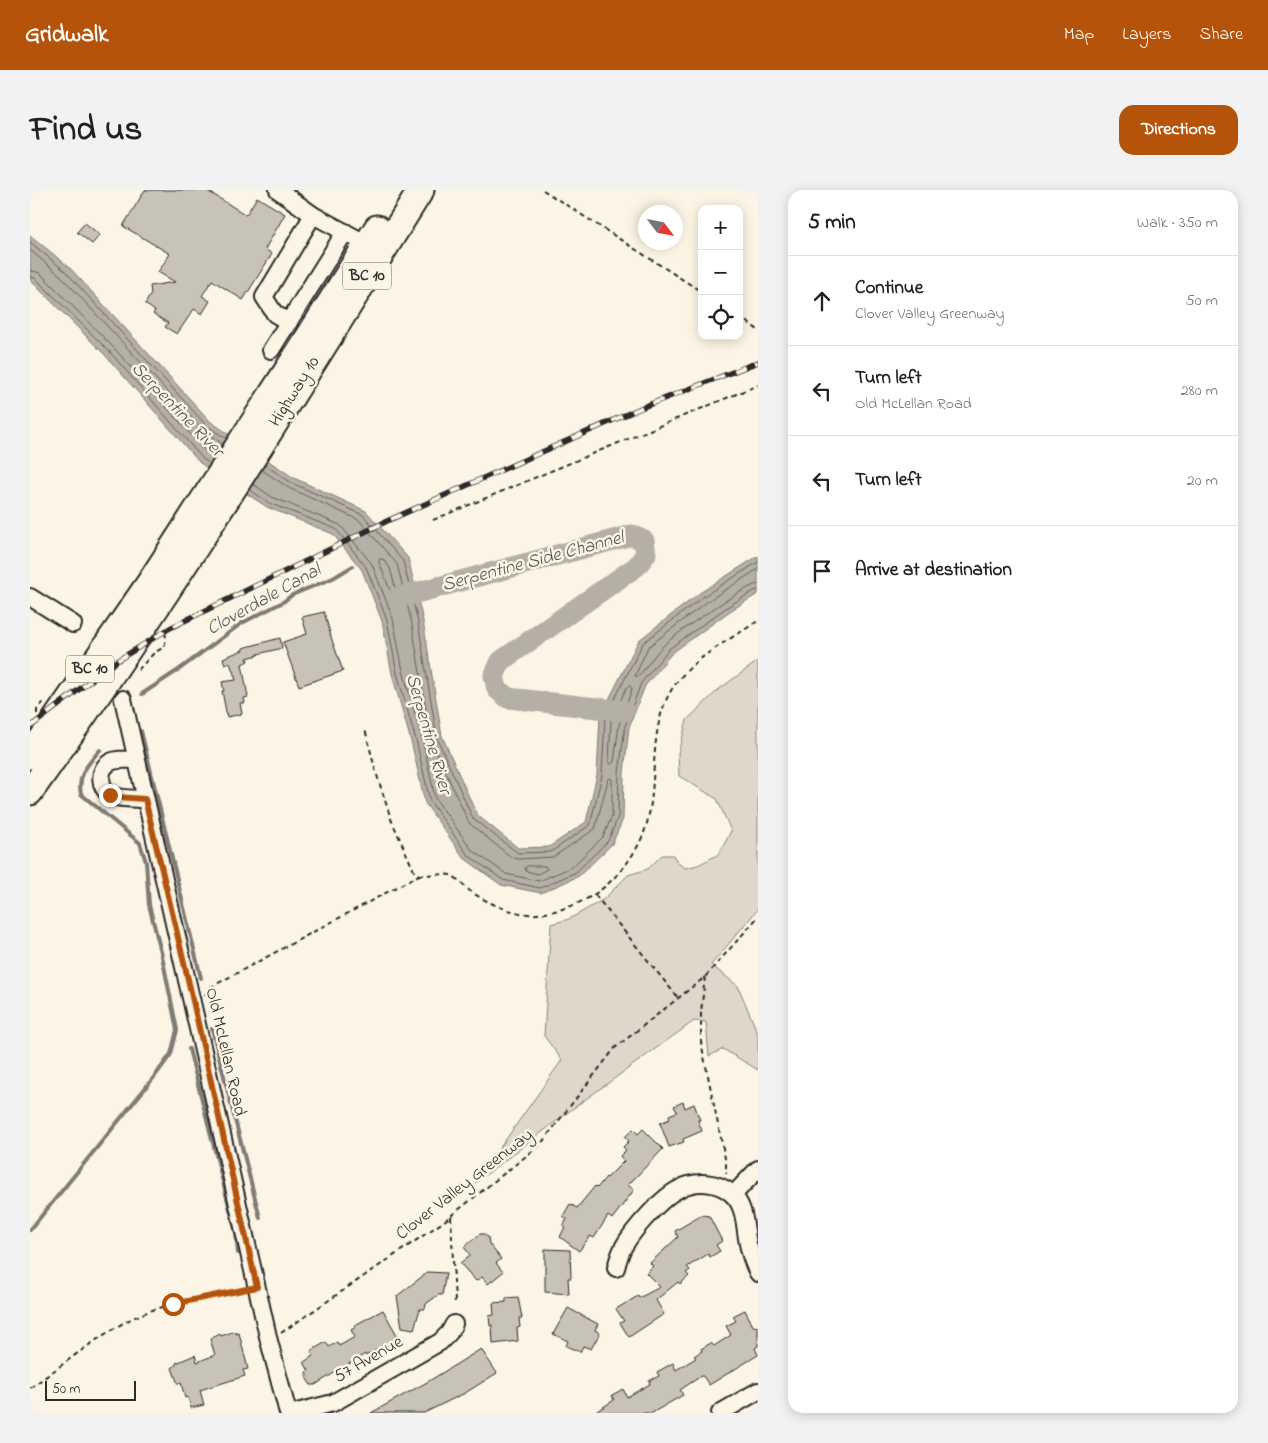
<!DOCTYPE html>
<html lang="en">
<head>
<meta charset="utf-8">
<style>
	:root { --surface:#fff; --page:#f2f2f2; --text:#202124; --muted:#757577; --line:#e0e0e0; --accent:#b45309 }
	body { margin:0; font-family:"Indie Flower",sans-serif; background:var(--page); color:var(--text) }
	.controls { position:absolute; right:15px; top:15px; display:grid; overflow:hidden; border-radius:10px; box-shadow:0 2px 12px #0003 }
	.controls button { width:45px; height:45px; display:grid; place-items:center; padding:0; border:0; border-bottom:1px solid var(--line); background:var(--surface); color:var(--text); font:25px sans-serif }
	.compass { position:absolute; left:608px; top:15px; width:45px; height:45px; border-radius:50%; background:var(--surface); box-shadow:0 2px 12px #0003; rotate:122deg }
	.scale { position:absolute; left:15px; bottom:12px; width:91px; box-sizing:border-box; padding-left:5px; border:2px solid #2b2b2b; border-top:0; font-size:14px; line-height:18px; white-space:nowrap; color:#2b2b2b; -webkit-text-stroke:4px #fcf5e5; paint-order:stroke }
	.stop { position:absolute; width:15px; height:15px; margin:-11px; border:4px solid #b45309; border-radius:50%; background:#fff }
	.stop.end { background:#b45309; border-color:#fff; box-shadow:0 1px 5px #0008 }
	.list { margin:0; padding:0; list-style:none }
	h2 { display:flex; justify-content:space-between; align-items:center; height:65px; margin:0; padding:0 20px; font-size:21px }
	h2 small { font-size:16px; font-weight:400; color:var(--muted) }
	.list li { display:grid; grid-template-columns:32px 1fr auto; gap:15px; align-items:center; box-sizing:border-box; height:90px; padding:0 20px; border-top:1px solid var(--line) }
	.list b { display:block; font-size:19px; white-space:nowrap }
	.list p { margin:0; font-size:16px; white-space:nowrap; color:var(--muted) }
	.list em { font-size:16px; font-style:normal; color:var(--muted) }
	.icon { flex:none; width:28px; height:28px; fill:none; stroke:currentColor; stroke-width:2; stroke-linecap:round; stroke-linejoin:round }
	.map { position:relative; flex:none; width:728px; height:1223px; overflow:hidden; border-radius:15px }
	header { display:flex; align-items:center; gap:30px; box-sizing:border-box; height:70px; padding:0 25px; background:var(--accent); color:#fff }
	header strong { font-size:24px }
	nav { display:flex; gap:28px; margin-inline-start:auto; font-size:18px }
	.intro { display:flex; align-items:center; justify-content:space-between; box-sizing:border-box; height:120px; padding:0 30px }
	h1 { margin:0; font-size:35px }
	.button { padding:12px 22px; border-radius:15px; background:var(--accent); color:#fff; font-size:18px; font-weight:700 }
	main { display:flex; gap:30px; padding:0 30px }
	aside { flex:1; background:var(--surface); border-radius:15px; box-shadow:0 2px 12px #0003 }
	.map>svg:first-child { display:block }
</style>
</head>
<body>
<header>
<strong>Gridwalk</strong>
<nav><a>Map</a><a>Layers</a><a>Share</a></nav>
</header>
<div class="intro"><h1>Find us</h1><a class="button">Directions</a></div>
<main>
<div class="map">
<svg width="728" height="1223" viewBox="0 0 728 1223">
	<rect width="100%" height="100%" fill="#fcf5e5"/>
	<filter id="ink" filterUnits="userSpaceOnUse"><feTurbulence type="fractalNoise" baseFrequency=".02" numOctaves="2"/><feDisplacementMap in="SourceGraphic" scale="10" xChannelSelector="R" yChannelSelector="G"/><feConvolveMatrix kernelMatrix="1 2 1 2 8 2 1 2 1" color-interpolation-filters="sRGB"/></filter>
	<g filter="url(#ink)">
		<path fill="#ded8ca" stroke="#84827a" d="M 728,471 L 728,719 L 681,775 L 708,796 L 728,844 L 728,880 L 693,859 L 679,866 L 676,832 L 664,831 L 549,914 L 445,993 L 532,870 L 514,846 L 521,734 L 539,729 L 557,719 L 574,709 L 598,685 L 618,679 L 632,665 L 643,665 L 648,673 L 655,678 L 668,675 L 689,664 L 701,641 L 687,609 L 649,586 L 648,563 L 657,530 L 688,500 Z"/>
		<path fill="#b4b0a5" stroke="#7d7b74" d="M 0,45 L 39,77 L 181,232 L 264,288 L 336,321 L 378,368 L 393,431 L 412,546 L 447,625 L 488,658 L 519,657 L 556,632 L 567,585 L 570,527 L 609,450 L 671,402 L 728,366 L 728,404 L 700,421 L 642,463 L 615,496 L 599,537 L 594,583 L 593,629 L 582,654 L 549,686 L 511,703 L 471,695 L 434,668 L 395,613 L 382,555 L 362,484 L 352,431 L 332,380 L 303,344 L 237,317 L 170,273 L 75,165 L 0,90 Z"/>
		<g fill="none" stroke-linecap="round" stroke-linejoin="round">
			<g stroke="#62605c" stroke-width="1">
				<path d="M 0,52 L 35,81 L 177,236 L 197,249"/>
				<path d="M 0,60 L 31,86 L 173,240 L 193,254"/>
				<path d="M 0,80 L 10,83 L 83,157 L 178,264 L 184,269"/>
				<path d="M 0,87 L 5,88 L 79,161 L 173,269 L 180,274"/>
				<path d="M 235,275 L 262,293 L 333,325 L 373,371 L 388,432 L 407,548 L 443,629 L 488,663 L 521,662 L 560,635 L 572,585 L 575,528 L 613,453 L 674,406 L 728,372"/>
				<path d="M 223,294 L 242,307 L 310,335 L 342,374 L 363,429 L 373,481 L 393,552 L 405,608 L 442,660 L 476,684 L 509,691 L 542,677 L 573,647 L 582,626 L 582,589 L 580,588 L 578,590 L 565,639 L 523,667 L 488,669 L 481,667 L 439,633 L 401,550 L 382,434 L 367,374 L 329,330 L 259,298 L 232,280"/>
				<path d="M 219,299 L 239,313 L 306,339 L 336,377 L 357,430 L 367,483 L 387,554 L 400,611 L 438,665 L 473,690 L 510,698 L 546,682 L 578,651 L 588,627 L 589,583 L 595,536 L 611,493 L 639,459 L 697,417 L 724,401 L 728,400"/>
				<path d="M 350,369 L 353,369 L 360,378 L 367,404 L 365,406 L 362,405 L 349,372 Z"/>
				<path d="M 728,379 L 678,411 L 618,457 L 605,486 L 609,486 C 617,476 624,465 633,456 C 643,445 717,394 728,394"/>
				<path d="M 600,496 L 602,499 L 589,535 L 584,572 L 581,574 L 579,572 L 581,530 L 597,497 Z"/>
				<path d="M 498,676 L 515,676 L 517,679 L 508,684 L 496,681 L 495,678 Z"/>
			</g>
			<g stroke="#7d7b74" stroke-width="4">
				<path d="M 112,504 L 147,481 L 212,433 L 253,412 L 262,405 L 303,388 L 323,376"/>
				<path d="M 111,541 L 171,788"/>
				<path d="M 182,839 L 230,1028"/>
				<path d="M 159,859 L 206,1043 L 208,1063"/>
				<path d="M 0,1040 L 125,886 L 141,864 L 147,840 L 132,766 L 119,715 L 116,672 L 110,653 L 51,604 C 47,585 58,574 70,560"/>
			</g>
			<path stroke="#b4b0a5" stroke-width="21" d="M 367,408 L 602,345 L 614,351 L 616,364 L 607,376 L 471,471 L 464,486 L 467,499 L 478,508 L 594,521"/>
		</g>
		<g fill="#c8c3b7" stroke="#2b2b2b">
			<path d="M 115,0 L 176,0 L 216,25 L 227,7 L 255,24 L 235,59 L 242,64 L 213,110 L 182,90 L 172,106 L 180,111 L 172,124 L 164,119 L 147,144 L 135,137 L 138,133 L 123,124 L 125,121 L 115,114 L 121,104 L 120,96 L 145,92 L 128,82 L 140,64 L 93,36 Z"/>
			<path d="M 55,33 L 70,45 L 62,54 L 47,42 Z"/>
			<path d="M 294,422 L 302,450 L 313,481 L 269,496 L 253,452 L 277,444 L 272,427 Z"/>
			<path d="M 250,448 L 252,458 L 228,464 L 228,465 L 217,468 L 218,471 L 212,474 L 218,507 L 214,508 L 215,513 L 210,513 L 212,524 L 197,527 L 192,501 L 194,501 L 192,492 L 206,490 L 200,473 L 195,475 L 193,468 L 213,460 L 213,458 Z"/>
			<path d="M 653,912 L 655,918 L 664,914 L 670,930 L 668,930 L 672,941 L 653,949 L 654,952 L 639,957 L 630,933 L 640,929 L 639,925 L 647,922 L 644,916 Z"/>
			<path d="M 603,939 L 608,944 L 613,939 L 633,959 L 598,995 L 604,1000 L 582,1029 L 578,1026 L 564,1048 L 560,1046 L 549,1061 L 530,1047 L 535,1037 L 533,1036 L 537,1029 L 533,1026 L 540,1014 L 547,1018 L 565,996 L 567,998 L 576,987 L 577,988 L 594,971 L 590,966 L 596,960 L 593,957 L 599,951 L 595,947 Z"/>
			<path d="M 672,1025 L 679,1026 L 692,1051 L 686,1055 L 690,1061 L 680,1067 L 678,1064 L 657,1077 L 660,1080 L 656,1083 L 659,1086 L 650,1094 L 648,1092 L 626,1110 L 634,1124 L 599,1147 L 590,1133 L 594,1131 L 586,1119 L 608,1106 L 609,1108 L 630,1097 L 616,1083 L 623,1076 L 620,1073 L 648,1047 L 645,1041 Z"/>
			<path d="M 450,1044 L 454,1044 L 458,1047 L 459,1054 L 471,1069 L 466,1073 L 473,1082 L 458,1094 L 452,1087 L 446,1091 L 430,1073 L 440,1065 L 434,1057 Z"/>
			<path d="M 515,1059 L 540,1060 L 541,1088 L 538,1088 L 539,1104 L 515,1102 Z"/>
			<path d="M 398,1082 L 416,1083 L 412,1105 L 408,1105 L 396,1114 L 395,1119 L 390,1119 L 384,1139 L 372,1137 L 367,1106 Z"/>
			<path d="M 488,1107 L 492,1128 L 489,1128 L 490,1137 L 487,1138 L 488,1151 L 463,1154 L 462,1135 L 460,1136 L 459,1126 L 464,1125 L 463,1113 L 476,1112 L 476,1108 Z"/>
			<path d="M 538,1118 L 568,1134 L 565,1140 L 570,1143 L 561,1159 L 553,1156 L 550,1162 L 536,1156 L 538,1151 L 523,1144 Z"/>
			<path d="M 353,1120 L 367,1145 L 365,1146 L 368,1151 L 359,1157 L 358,1155 L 351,1157 L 336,1166 L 335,1164 L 285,1195 L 281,1195 L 276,1188 L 278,1187 L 276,1182 L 279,1181 L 274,1172 L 283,1166 L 281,1161 L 296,1152 L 299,1157 L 307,1152 L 309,1156 L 325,1147 L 321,1140 L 326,1137 L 325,1135 Z"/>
			<path d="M 715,1120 L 723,1136 L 728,1137 L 728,1156 L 725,1158 L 728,1165 L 679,1195 L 673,1186 L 671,1186 L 650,1200 L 653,1205 L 622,1223 L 564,1223 L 584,1210 L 582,1205 L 593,1199 L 597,1207 L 620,1194 L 619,1191 L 629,1186 L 627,1182 L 643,1173 L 646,1180 L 666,1168 L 664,1166 L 672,1161 L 671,1159 L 681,1153 L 684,1156 L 701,1145 L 696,1136 L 706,1131 L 703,1126 Z"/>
			<path d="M 205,1141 L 206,1144 L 209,1143 L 218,1179 L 213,1180 L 215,1186 L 170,1200 L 174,1215 L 161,1218 L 158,1207 L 155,1208 L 151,1193 L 148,1194 L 142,1178 L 146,1175 L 146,1173 L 165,1165 L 167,1172 L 185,1165 L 180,1149 L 190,1144 L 191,1146 Z"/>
			<path d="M 451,1159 L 467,1183 L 435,1203 L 394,1223 L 341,1223 L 399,1191 Z"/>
		</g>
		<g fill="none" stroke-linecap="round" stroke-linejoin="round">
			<g stroke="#2b2b2b" stroke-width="20">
				<g id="minor">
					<path d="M 248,0 L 283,25 L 337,54"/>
					<path d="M 259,132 L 245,124 L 234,107 L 283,25"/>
					<path d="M 241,160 L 315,42"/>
					<path d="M 0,407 L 43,434"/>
					<path d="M 93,509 L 239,1151 L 258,1223"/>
					<path d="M 106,570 C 98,570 86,568 79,573 C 68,580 69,598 80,604 C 89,610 104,608 115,609"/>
					<path d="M 703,1005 L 728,979"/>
					<path d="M 586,1078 C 588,1070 590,1063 594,1056 C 603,1040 632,1007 649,999 C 665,990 688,991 702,1004 C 717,1018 714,1040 719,1058 C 721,1067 724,1075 728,1083"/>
					<path d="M 263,1223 L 303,1213 L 410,1152 L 419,1143 L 424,1134"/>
					<path d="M 690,1223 L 728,1201"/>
				</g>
			</g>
			<g stroke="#2b2b2b" stroke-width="29">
				<g id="highway">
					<path d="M 0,566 L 120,392 L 269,162 L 347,38"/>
					<path d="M 0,602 C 139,407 264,203 391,0"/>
				</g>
			</g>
			<g stroke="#2b2b2b" stroke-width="2" stroke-dasharray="5 4" stroke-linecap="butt">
				<path d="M 513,0 L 672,102"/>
				<path d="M 709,126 L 728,140"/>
				<path d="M 403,330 L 728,195"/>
				<path d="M 108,480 L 124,463 L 134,457 L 136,449 L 135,439"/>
				<path d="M 7,524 L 7,520 L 16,509"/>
				<path d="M 389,685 C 397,685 417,683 423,686 C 429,690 435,697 440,701 C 457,713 486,726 507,724 C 535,721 562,710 582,690 C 599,673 613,652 618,629 C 628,587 618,538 642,499 C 662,468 698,451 728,431"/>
				<path d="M 565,705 L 649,809"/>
				<path d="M 675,787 L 671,822 L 671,852 L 696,973 L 696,984"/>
				<path d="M 175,805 L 181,797 L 389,685 L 385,683 L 361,629 L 345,579 L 335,539"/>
				<path d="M 421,1026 L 425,1113"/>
				<path d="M 251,1143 L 413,1032 L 510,955 L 585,858 L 675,787 L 728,727"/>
				<path d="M 0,1198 C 33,1175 66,1147 101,1129 C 135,1112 176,1108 212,1100"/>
			</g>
			<use href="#minor" stroke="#fcf5e5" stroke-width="16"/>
			<use href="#highway" stroke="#fcf5e5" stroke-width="25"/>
			<g stroke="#2b2b2b" stroke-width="5.5">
				<path id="rail" d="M 0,537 L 85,472 L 140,438 L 357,331 L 613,217 L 728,172"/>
			</g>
			<use href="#rail" stroke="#fcf5e5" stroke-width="4" stroke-dasharray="11" stroke-linecap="butt"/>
		</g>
	</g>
	<g fill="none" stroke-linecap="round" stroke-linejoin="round" filter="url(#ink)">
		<path stroke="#b45309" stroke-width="6" d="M 80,605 L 86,607 L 115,609 L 161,802 L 227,1097 L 143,1114"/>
	</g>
	<g text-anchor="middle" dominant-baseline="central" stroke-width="5" stroke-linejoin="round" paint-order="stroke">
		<g fill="#fcf5e5" stroke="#6a6863" stroke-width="1">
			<rect x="313" y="72.5" width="48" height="27" rx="4"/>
			<rect x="36" y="465.5" width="48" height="27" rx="4"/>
		</g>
		<g font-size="16" font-weight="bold" fill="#2b2b2b">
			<text x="337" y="86">BC 10</text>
			<text x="60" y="479">BC 10</text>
		</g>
		<g font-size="18" fill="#2b2b2b" stroke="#fcf5e5">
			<text transform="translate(265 202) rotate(-58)">Highway 10</text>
			<text transform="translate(195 862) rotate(77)">Old McLellan Road</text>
			<text transform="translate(435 995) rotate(-38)">Clover Valley Greenway</text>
			<text transform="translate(339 1170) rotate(-30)">57 Avenue</text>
		</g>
		<g font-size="19" font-style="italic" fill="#545350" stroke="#fcf5e5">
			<text transform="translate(147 220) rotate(46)">Serpentine River</text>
			<text transform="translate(503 372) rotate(-15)">Serpentine Side Channel</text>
			<text transform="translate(234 410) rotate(-29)">Cloverdale Canal</text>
			<text transform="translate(398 544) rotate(74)">Serpentine River</text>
		</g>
	</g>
</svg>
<div class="controls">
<button>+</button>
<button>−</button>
<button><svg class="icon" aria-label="locate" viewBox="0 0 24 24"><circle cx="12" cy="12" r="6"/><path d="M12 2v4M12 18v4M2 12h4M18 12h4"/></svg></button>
</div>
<svg class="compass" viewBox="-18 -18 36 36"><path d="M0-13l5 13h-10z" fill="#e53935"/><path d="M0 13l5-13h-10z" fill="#757577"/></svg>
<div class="scale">50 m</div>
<div class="stop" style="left:143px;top:1114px"></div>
<div class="stop end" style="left:80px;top:605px"></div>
</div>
<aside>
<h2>5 min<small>Walk · 350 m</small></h2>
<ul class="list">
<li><svg class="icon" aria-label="ahead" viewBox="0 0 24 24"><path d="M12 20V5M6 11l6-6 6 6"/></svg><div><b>Continue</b><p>Clover Valley Greenway</p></div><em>50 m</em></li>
<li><svg class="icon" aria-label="left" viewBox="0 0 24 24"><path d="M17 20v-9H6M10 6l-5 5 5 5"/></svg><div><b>Turn left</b><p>Old McLellan Road</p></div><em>280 m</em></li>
<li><svg class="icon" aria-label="left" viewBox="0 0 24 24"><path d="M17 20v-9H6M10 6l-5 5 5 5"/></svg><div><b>Turn left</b></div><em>20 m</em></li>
<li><svg class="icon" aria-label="arrive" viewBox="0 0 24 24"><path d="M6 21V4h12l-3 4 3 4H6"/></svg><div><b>Arrive at destination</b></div></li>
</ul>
</aside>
</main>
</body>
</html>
